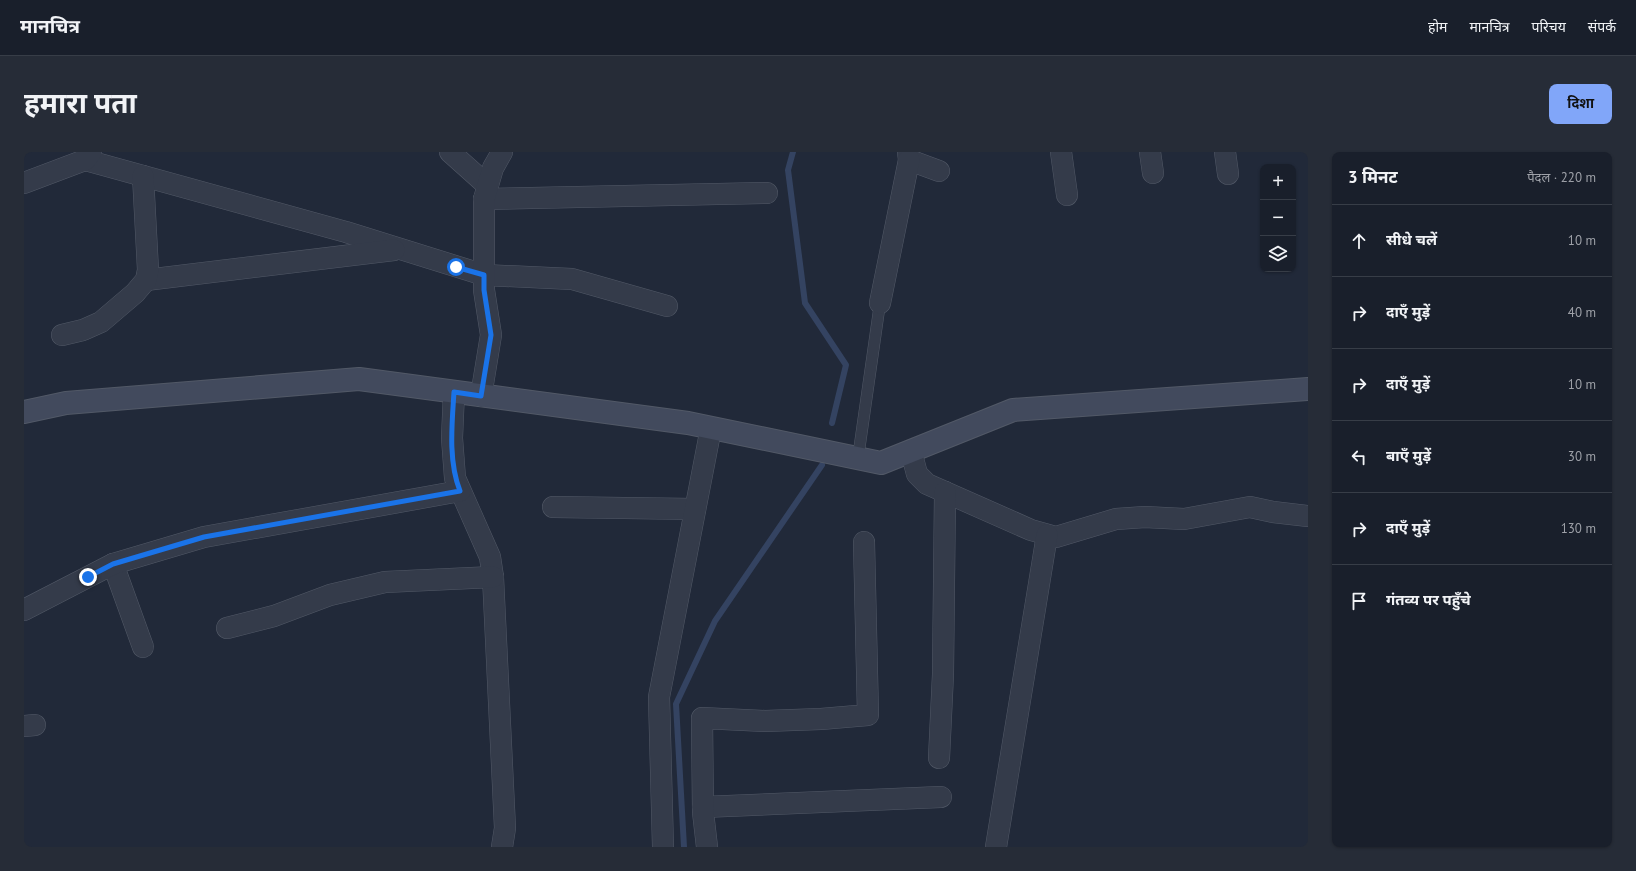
<!DOCTYPE html>
<html lang="hi">
<head>
<meta charset="utf-8">
<style>
	:root { --surface:#191f2b; --page:#262c37; --text:#f1f3f6; --muted:#9fa2a9; --line:#373d47; --accent:#81a6f9 }
	body { margin:0; font-family:"PT Sans","Noto Sans Devanagari",sans-serif; background:var(--page); color:var(--text) }
	.controls { position:absolute; right:12px; top:12px; display:grid; overflow:hidden; border-radius:8px; box-shadow:0 1px 3px #0004 }
	.controls button { width:36px; height:36px; display:grid; place-items:center; padding:0; border:0; border-bottom:1px solid var(--line); background:var(--surface); color:var(--text); font:20px sans-serif }
	.stop { position:absolute; width:12px; height:12px; margin:-9px; border:3px solid #1a73e8; border-radius:50%; background:#fff }
	.stop.end { background:#1a73e8; border-color:#fff; box-shadow:0 1px 4px #0008 }
	.list { margin:0; padding:0; list-style:none }
	h2 { display:flex; justify-content:space-between; align-items:center; height:52px; margin:0; padding:0 16px; font-size:17px }
	h2 small { font-size:13px; font-weight:400; color:var(--muted) }
	.list li { display:grid; grid-template-columns:26px 1fr auto; gap:12px; align-items:center; box-sizing:border-box; height:72px; padding:0 16px; border-top:1px solid var(--line) }
	.list b { display:block; font-size:15px; white-space:nowrap }
	.list em { font-size:13px; font-style:normal; color:var(--muted) }
	.icon { flex:none; width:22px; height:22px; fill:none; stroke:currentColor; stroke-width:2; stroke-linecap:round; stroke-linejoin:round }
	.map { position:relative; flex:none; width:1284px; height:695px; overflow:hidden; border-radius:8px }
	header { display:flex; align-items:center; gap:24px; box-sizing:border-box; height:56px; padding:0 20px; background:var(--surface); border-bottom:1px solid var(--line) }
	header strong { font-size:19px }
	nav { display:flex; gap:22px; margin-inline-start:auto; font-size:14px }
	.intro { display:flex; align-items:center; justify-content:space-between; box-sizing:border-box; height:96px; padding:0 24px }
	h1 { margin:0; font-size:28px }
	.button { padding:10px 18px; border-radius:8px; background:var(--accent); color:#111; font-size:14px; font-weight:700 }
	main { display:flex; gap:24px; padding:0 24px }
	aside { flex:1; background:var(--surface); border-radius:8px; box-shadow:0 1px 3px #0004 }
	.map>svg:first-child { display:block }
</style>
</head>
<body>
<header>
<strong>मानचित्र</strong>
<nav><a>होम</a><a>मानचित्र</a><a>परिचय</a><a>संपर्क</a></nav>
</header>
<div class="intro"><h1>हमारा पता</h1><a class="button">दिशा</a></div>
<main>
<div class="map">
<svg width="1284" height="695" viewBox="0 0 1284 695">
	<rect width="100%" height="100%" fill="#212939"/>
	<g fill="none" stroke-linecap="round" stroke-linejoin="round">
		<g stroke="#344361" stroke-width="6">
			<path d="M 769,0 L 764,18 L 781,151 L 822,213 L 808,271"/>
			<path d="M 660,695 L 652,552 L 691,469 L 798,313"/>
		</g>
		<g stroke="#525967" stroke-width="12">
			<path id="lane" d="M 834,306 L 856,151"/>
		</g>
		<g stroke="#525967" stroke-width="22">
			<g id="street">
				<path d="M 426,0 L 464,34"/>
				<path d="M 884,0 L 885,8 L 915,19"/>
				<path d="M 1037,0 L 1043,43"/>
				<path d="M 1126,0 L 1129,21"/>
				<path d="M 1201,0 L 1204,22"/>
				<path d="M 61,8 L 322,80 L 460,123 L 548,127 L 643,154"/>
				<path d="M 0,31 L 61,8 L 67,0"/>
				<path d="M 460,47 L 743,41"/>
				<path d="M 122,128 L 370,98"/>
				<path d="M 856,151 L 885,8"/>
				<path d="M 38,183 L 59,178 L 77,170 L 111,141 L 122,128 L 124,118 L 119,24"/>
				<path d="M 430,240 L 428,286 L 431,326 L 466,405 L 469,425 L 481,676 L 478,695"/>
				<path d="M 457,244 L 467,183 L 460,138 L 460,47 L 469,16 L 478,0"/>
				<path d="M 887,299 L 893,322 L 903,332 L 1007,378 L 1032,385 L 1092,367 L 1121,365 L 1160,367 L 1226,355 L 1249,360 L 1284,364"/>
				<path d="M 529,355 L 671,357"/>
				<path d="M 89,412 L 119,495"/>
				<path d="M 0,458 L 89,412 L 180,385 L 436,339"/>
				<path d="M 203,476 L 250,464 L 306,443 L 361,430 L 469,425"/>
				<path d="M 0,574 L 11,573"/>
				<path d="M 915,606 L 919,522 L 921,340"/>
				<path d="M 679,655 L 917,645"/>
				<path d="M 639,695 L 635,545 L 687,276"/>
				<path d="M 683,695 L 679,660 L 678,566 L 741,569 L 797,567 L 844,563 L 840,390"/>
				<path d="M 972,695 L 1023,383"/>
			</g>
		</g>
		<g stroke="#525967" stroke-width="24">
			<path id="secondary" d="M 0,260 L 42,251 L 335,227 L 664,271 L 857,311 L 989,258 L 1284,237"/>
		</g>
		<use href="#lane" stroke="#343b4a" stroke-width="11"/>
		<use href="#street" stroke="#343b4a" stroke-width="21"/>
		<use href="#secondary" stroke="#424a5d" stroke-width="22"/>
	</g>
	<g fill="none" stroke-linecap="round" stroke-linejoin="round">
		<path stroke="#1a73e8" stroke-width="5" d="M 64,425 L 89,412 L 180,385 L 436,339 C 424,309 428,272 430,240 L 457,244 L 467,183 L 460,138 L 460,123 L 432,115"/>
	</g>
</svg>
<div class="controls">
<button>+</button>
<button>−</button>
<button><svg class="icon" aria-label="layers" viewBox="0 0 24 24"><path d="M12 4l9 5-9 5-9-5zM3 14l9 5 9-5"/></svg></button>
</div>
<div class="stop" style="left:432px;top:115px"></div>
<div class="stop end" style="left:64px;top:425px"></div>
</div>
<aside>
<h2>3 मिनट<small>पैदल · 220 m</small></h2>
<ul class="list">
<li><svg class="icon" aria-label="ahead" viewBox="0 0 24 24"><path d="M12 20V5M6 11l6-6 6 6"/></svg><div><b>सीधे चलें</b></div><em>10 m</em></li>
<li><svg class="icon" aria-label="right" viewBox="0 0 24 24"><path d="M7 20v-9h11M14 6l5 5-5 5"/></svg><div><b>दाएँ मुड़ें</b></div><em>40 m</em></li>
<li><svg class="icon" aria-label="right" viewBox="0 0 24 24"><path d="M7 20v-9h11M14 6l5 5-5 5"/></svg><div><b>दाएँ मुड़ें</b></div><em>10 m</em></li>
<li><svg class="icon" aria-label="left" viewBox="0 0 24 24"><path d="M17 20v-9H6M10 6l-5 5 5 5"/></svg><div><b>बाएँ मुड़ें</b></div><em>30 m</em></li>
<li><svg class="icon" aria-label="right" viewBox="0 0 24 24"><path d="M7 20v-9h11M14 6l5 5-5 5"/></svg><div><b>दाएँ मुड़ें</b></div><em>130 m</em></li>
<li><svg class="icon" aria-label="arrive" viewBox="0 0 24 24"><path d="M6 21V4h12l-3 4 3 4H6"/></svg><div><b>गंतव्य पर पहुँचे</b></div></li>
</ul>
</aside>
</main>
</body>
</html>
